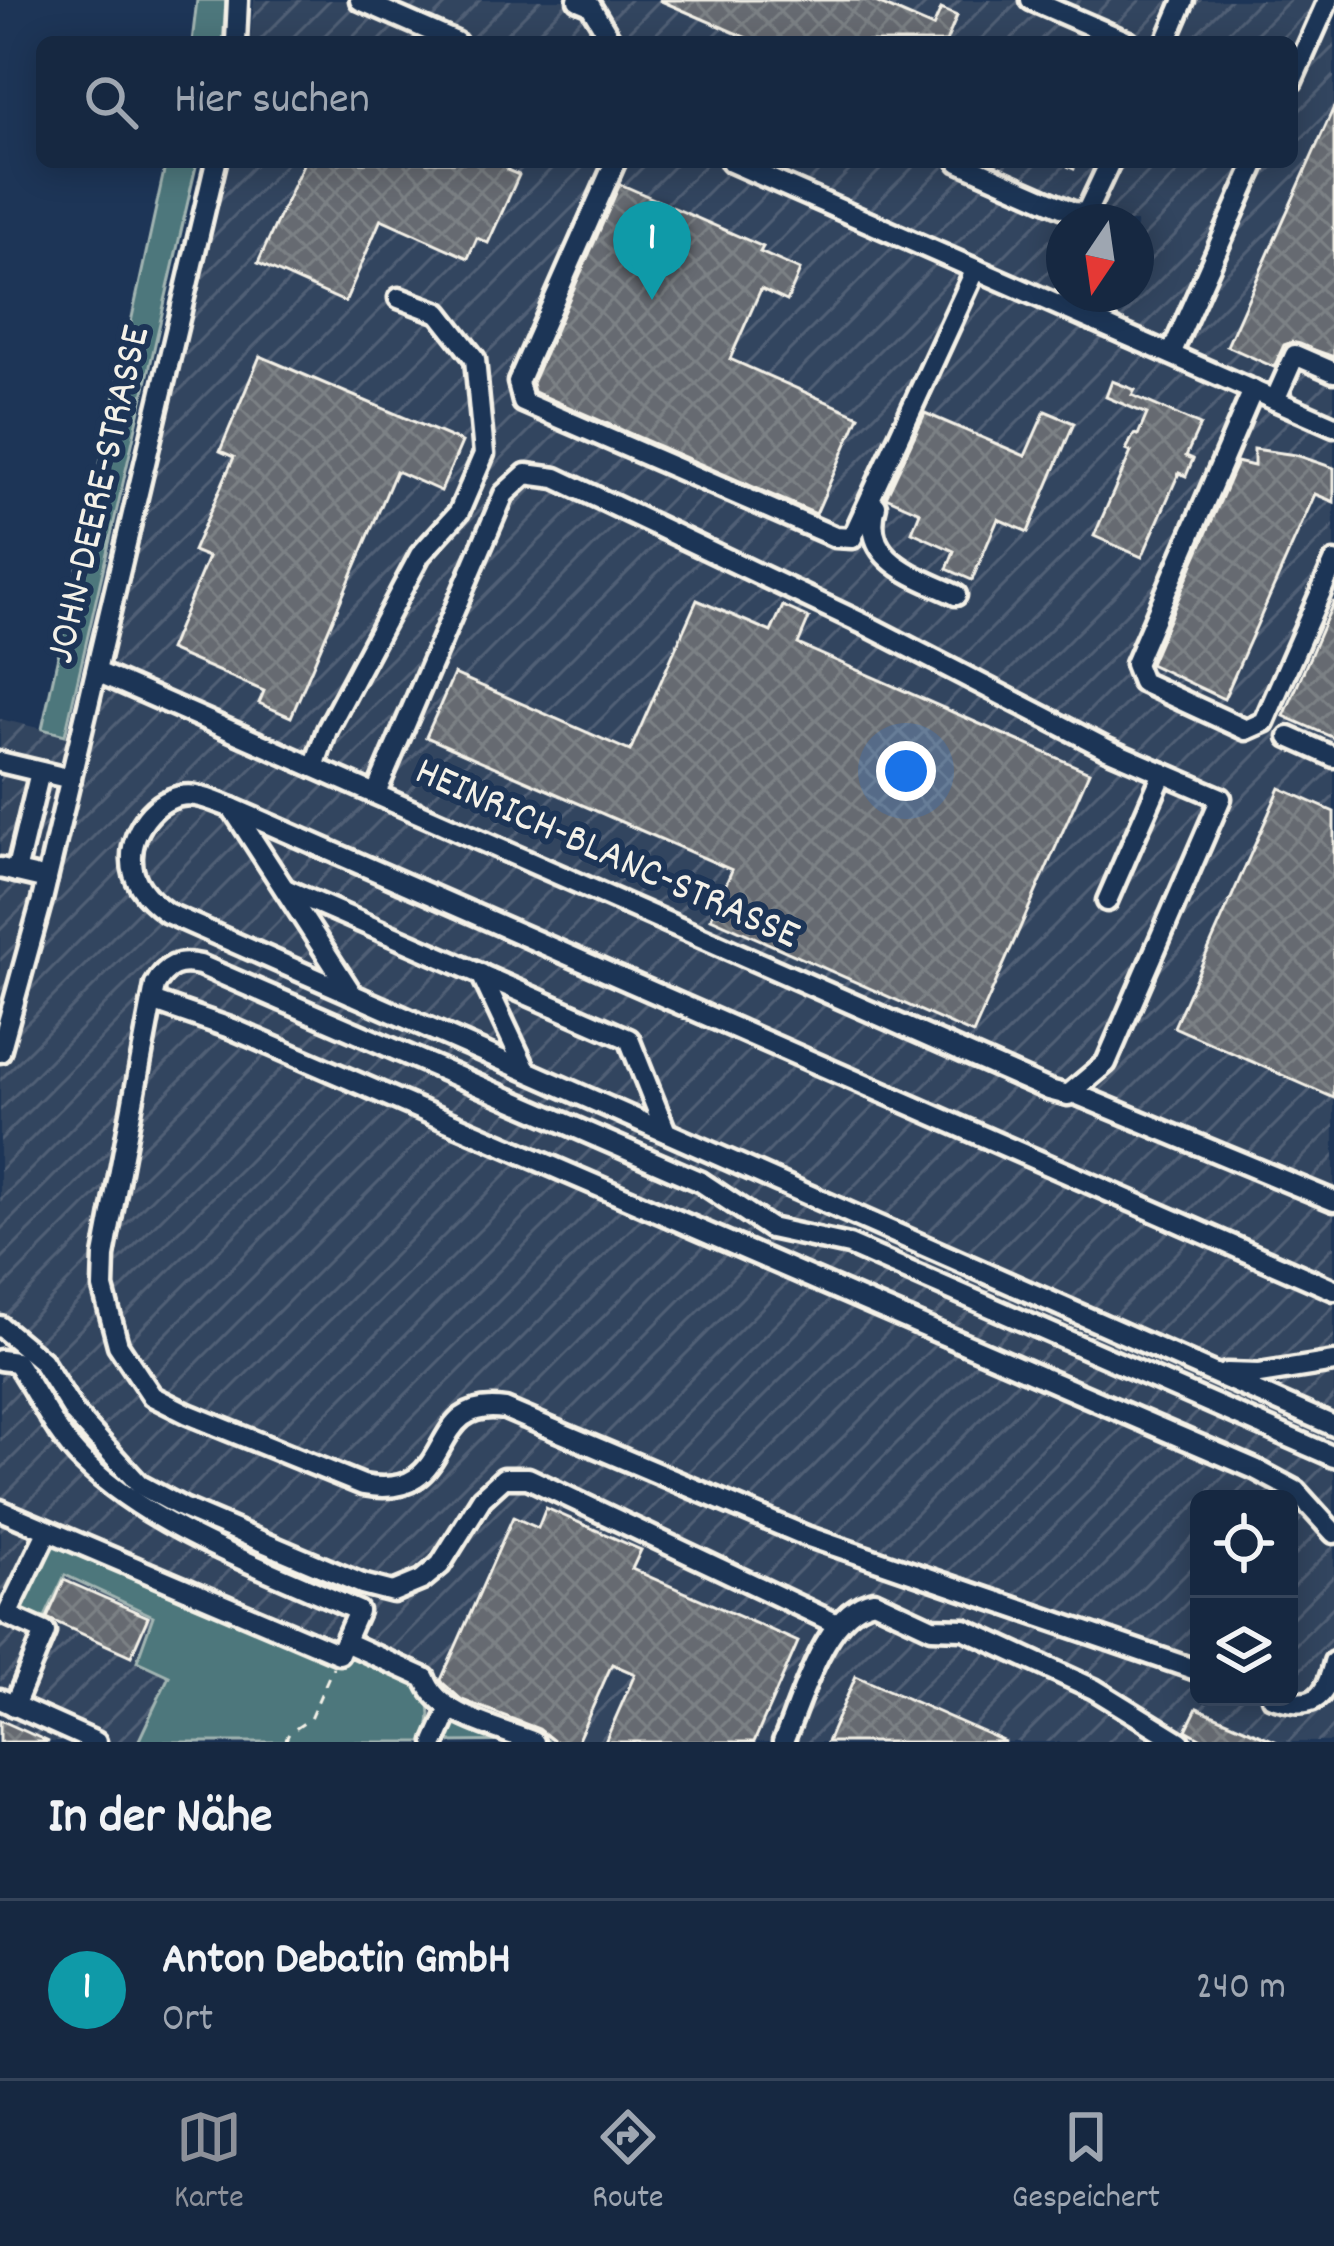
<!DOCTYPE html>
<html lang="de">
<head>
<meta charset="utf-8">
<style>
	:root { --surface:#162841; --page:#1f3048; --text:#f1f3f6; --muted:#9ea6b1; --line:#35445a; --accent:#8c9099 }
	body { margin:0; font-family:Dekko,sans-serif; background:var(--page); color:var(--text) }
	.controls { position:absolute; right:36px; bottom:36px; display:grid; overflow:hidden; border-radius:18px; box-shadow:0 6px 30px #0003 }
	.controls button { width:108px; height:108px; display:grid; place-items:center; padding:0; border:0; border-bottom:3px solid var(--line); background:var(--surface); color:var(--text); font:60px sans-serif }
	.compass { position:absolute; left:1046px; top:204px; width:108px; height:108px; border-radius:50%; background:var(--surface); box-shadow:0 6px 30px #0003; rotate:193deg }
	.you { position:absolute; left:906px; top:771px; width:42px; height:42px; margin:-30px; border:9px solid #fff; border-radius:50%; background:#1a73e8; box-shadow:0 0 0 18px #1a73e833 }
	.badge { display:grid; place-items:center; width:78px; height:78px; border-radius:50%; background:var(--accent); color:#fff; font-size:39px; font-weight:700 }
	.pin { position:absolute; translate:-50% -99px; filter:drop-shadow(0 3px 6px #0008) }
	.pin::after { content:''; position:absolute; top:63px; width:42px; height:36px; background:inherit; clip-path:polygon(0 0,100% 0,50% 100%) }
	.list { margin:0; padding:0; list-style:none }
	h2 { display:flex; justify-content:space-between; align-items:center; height:156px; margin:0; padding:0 48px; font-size:51px }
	h2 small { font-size:39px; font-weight:400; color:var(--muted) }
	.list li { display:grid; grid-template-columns:78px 1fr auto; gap:36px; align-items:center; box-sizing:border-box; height:180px; padding:0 48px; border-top:3px solid var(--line) }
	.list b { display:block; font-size:45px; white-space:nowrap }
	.list p { margin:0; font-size:39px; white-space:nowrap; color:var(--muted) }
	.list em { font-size:39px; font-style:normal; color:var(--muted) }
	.icon { flex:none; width:66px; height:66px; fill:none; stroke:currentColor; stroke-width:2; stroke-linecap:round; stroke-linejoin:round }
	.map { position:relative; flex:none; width:1334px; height:1742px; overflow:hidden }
	.search { position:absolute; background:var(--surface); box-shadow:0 6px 30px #0003; left:36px; right:36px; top:36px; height:132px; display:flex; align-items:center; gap:30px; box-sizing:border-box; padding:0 42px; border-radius:18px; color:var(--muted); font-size:45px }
	.sheet { height:336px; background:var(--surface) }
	nav { display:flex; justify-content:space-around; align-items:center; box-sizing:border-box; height:168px; border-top:3px solid var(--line); background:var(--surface); font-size:33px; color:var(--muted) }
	nav a { display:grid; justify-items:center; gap:6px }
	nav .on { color:var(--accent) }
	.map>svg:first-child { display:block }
</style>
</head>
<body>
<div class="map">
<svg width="1334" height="1742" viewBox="0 0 1334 1742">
	<defs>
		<pattern id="industrial-furrows" width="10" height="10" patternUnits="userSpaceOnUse" patternTransform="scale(3)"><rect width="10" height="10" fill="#33455f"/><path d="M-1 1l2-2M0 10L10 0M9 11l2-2" fill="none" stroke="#516076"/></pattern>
		<pattern id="building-cross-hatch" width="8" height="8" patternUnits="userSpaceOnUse" patternTransform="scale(3)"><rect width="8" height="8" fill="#666b71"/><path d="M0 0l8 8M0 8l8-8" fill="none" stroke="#7c8185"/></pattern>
	</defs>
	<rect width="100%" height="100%" fill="#1d3557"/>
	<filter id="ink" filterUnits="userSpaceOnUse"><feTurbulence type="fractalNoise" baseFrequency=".00833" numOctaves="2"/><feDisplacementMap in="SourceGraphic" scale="24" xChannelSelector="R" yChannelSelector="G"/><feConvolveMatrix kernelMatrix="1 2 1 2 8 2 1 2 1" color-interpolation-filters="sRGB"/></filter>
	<g filter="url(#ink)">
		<path fill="url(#industrial-furrows)" fill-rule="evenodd" d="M 254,0 L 1334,0 L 1334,1742 L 0,1742 L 0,719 L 93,741 L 227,162 L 1292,162 L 1292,42 L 250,42 ZM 1064,222 L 1136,222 L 1136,294 L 1064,294 ZM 1199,1499 L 1289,1499 L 1289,1697 L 1199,1697 Z"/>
		<g fill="#4e777b" stroke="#a1b4b2" stroke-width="3">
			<path d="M 197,0 L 226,0 L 223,42 L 192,42 Z"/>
			<path d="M 166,162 L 197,162 L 65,735 L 42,729 Z"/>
			<path d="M 52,1543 L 61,1543 L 343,1662 L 349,1653 C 394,1673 450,1682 423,1742 L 138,1742 L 169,1676 L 137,1661 L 153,1616 L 65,1575 L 44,1619 L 21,1610 L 21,1596 L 45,1547 Z"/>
			<path d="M 462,1702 L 549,1741 L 444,1742 Z"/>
		</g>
		<g fill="url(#building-cross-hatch)" stroke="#f4f1e8" stroke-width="3">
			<path d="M 659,0 L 871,0 L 933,27 L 941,9 L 957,16 L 946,42 L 756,42 Z"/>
			<path d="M 1334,107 L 1334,357 L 1292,342 L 1284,345 L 1274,367 L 1227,346 Z"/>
			<path d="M 304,162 L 511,162 L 507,170 L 519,175 L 488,243 L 477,238 L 468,258 L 381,219 L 345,302 L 258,263 Z"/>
			<path d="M 620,184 L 763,247 L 760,252 L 800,270 L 787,301 L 761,289 L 730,359 L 859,416 L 816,514 L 534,392 L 532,383 Z"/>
			<path d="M 260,356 L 462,442 L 441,491 L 396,471 L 291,717 L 259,703 L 264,691 L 169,650 L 208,557 L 193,551 L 234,457 L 220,451 Z"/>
			<path d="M 1112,381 L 1135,390 L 1132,395 L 1200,425 L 1186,456 L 1193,459 L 1186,476 L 1179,473 L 1142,557 L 1094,536 L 1131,452 L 1126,450 L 1134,434 L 1138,435 L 1147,414 L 1106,397 Z"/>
			<path d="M 1045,411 L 1074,423 L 1028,532 L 998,519 L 972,580 L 947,569 L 954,551 L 912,532 L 920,512 L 886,497 L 925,413 L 1025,456 Z"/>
			<path d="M 1254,449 L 1296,455 L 1334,468 L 1334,502 L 1315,494 L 1224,699 L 1150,664 L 1237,462 L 1254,466 Z"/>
			<path d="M 697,600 L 771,632 L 783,606 L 809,618 L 798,644 L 1089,772 L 973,1034 L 711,918 L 732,870 L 426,737 L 454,674 L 630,751 Z"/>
			<path d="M 1334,601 L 1334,738 L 1284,716 Z"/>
			<path d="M 1280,788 L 1334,812 L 1334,1098 L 1174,1027 Z"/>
			<path d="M 546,1508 L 641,1550 L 632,1569 L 798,1642 L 754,1742 L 605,1742 L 635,1674 L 612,1664 L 577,1742 L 555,1742 L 539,1729 L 462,1700 L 443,1683 L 441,1680 L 513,1517 L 538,1528 Z"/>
			<path d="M 64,1580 L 148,1617 L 131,1656 L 47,1618 Z"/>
			<path d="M 856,1676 L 1006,1742 L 827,1742 Z"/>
			<path d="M 1197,1708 L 1277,1742 L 1207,1742 L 1186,1730 Z"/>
			<path d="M 0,1720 L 49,1742 L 0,1742 Z"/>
		</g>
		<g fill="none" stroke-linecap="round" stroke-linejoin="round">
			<g stroke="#f4f1e8" stroke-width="27">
				<g id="minor">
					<path d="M 360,0 L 456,42"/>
					<path d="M 578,0 L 590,5 L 612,42"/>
					<path d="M 1031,0 L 1128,42"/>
					<path d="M 236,42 L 238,0"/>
					<path d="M 1166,42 L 1184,0"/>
					<path d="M 1292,81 L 1328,0"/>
					<path d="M 615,162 L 518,382 L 523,402 L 835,537 L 852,538 L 976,269"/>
					<path d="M 731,162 L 1334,426"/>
					<path d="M 959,162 L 1073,212 L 1086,213 L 1110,162"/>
					<path d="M 1171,354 L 1256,162"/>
					<path d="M 1253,390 L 1135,664 L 1142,682 L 1246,730 L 1264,722 L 1334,562"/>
					<path d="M 1275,400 L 1295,355 L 1334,372"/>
					<path d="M 876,506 C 860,561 916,576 956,595"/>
					<path d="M 97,672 L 1049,1090 L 1068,1095 L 1106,1063 L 1221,798 L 1107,749 L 868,626 L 556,478 L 526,474 L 504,494 L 376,793"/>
					<path d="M 1289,737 L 1334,757"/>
					<path d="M 0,762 L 71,779"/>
					<path d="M 314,767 L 327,730 L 420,555 L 459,512 L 484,454 L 475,359 L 439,313 L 399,298"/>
					<path d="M 232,808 L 353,995"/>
					<path d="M 0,868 L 47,879"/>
					<path d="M 16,872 L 40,772"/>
					<path d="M 285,889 L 629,1039 L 666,1132"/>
					<path d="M 1107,901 L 1163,773"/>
					<path d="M 481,974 L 526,1070"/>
					<path d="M 152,1001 L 233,1029 L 1255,1469 L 1296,1491 L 1334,1533"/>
					<path d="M 0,1052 L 42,900 L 216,162"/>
					<path d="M 1073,1093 L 1334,1201"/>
					<path d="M 1334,1290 L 232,808 C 221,804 208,798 196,796 C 161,790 130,828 132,861 C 132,884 150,901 167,913 L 1334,1426"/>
					<path d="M 0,1326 L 42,1361 L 75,1414 L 140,1485 L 183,1508 L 362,1584 L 393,1592 L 422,1580 L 440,1565 L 482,1498 L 504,1478 L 528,1478 L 835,1623"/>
					<path d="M 0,1360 L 16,1362 C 37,1393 56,1435 83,1461 C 154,1531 269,1569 358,1611 L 339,1654 L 0,1510"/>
					<path d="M 1226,1373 L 1259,1374 L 1334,1362"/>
					<path d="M 345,1642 L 425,1678 C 437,1716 499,1728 534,1742"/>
					<path d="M 1199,1671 L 806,1536 L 505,1409 C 421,1396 461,1503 363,1485 L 188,1414 L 152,1396 L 118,1345 L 103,1288 L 104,1256 L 155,985 C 166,965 179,960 200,965 L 701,1182 L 770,1228 L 849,1245 L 1334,1457"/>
					<path d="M 1272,1697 C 1313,1710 1325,1701 1334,1662"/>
					<path d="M 0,1699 L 96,1742"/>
					<path d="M 14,1706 L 45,1632 L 7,1615 L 47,1532"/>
					<path d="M 435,1742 L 450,1708"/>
					<path d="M 783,1742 C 801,1701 825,1609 874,1601 L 932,1628 L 964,1629 L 1094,1689 L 1180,1742"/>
				</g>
			</g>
			<g stroke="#f4f1e8" stroke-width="3" stroke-dasharray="9 9" stroke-linecap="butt">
				<path d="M 1067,166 L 1083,173"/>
				<path d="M 285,1742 L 289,1733 L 310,1719 L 333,1667"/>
			</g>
			<use href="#minor" stroke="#1d3557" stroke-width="18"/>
		</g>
	</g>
	<g text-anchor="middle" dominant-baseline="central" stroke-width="12" stroke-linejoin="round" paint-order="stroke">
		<g font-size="42" fill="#f4f1e8" stroke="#1d3557">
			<text transform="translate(101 495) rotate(-77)">JOHN-DEERE-STRASSE</text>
			<text transform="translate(606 856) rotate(24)">HEINRICH-BLANC-STRASSE</text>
		</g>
	</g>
</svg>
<div class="controls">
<button><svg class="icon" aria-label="locate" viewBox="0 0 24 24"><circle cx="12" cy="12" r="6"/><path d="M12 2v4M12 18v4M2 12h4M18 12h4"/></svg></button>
<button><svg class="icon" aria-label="layers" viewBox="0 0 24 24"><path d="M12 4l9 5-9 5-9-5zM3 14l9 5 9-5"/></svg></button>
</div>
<svg class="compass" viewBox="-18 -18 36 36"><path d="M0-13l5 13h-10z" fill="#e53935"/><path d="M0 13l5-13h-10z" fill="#9ea6b1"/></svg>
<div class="you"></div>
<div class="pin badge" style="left:652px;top:300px;background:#0f9aa8">1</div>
<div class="search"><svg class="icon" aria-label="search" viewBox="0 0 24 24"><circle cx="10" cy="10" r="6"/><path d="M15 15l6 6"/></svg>Hier suchen</div>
</div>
<section class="sheet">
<h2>In der Nähe<small></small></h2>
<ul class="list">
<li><span class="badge" style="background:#0f9aa8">1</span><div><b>Anton Debatin GmbH</b><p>Ort</p></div><em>240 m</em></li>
</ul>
</section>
<nav>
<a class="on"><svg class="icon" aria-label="map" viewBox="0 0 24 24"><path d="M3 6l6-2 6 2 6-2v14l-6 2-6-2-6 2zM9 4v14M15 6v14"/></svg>Karte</a>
<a><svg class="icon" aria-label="directions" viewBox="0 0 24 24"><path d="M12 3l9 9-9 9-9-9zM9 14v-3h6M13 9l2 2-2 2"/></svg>Route</a>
<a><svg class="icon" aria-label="saved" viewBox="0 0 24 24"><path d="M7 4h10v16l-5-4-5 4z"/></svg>Gespeichert</a>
</nav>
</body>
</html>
